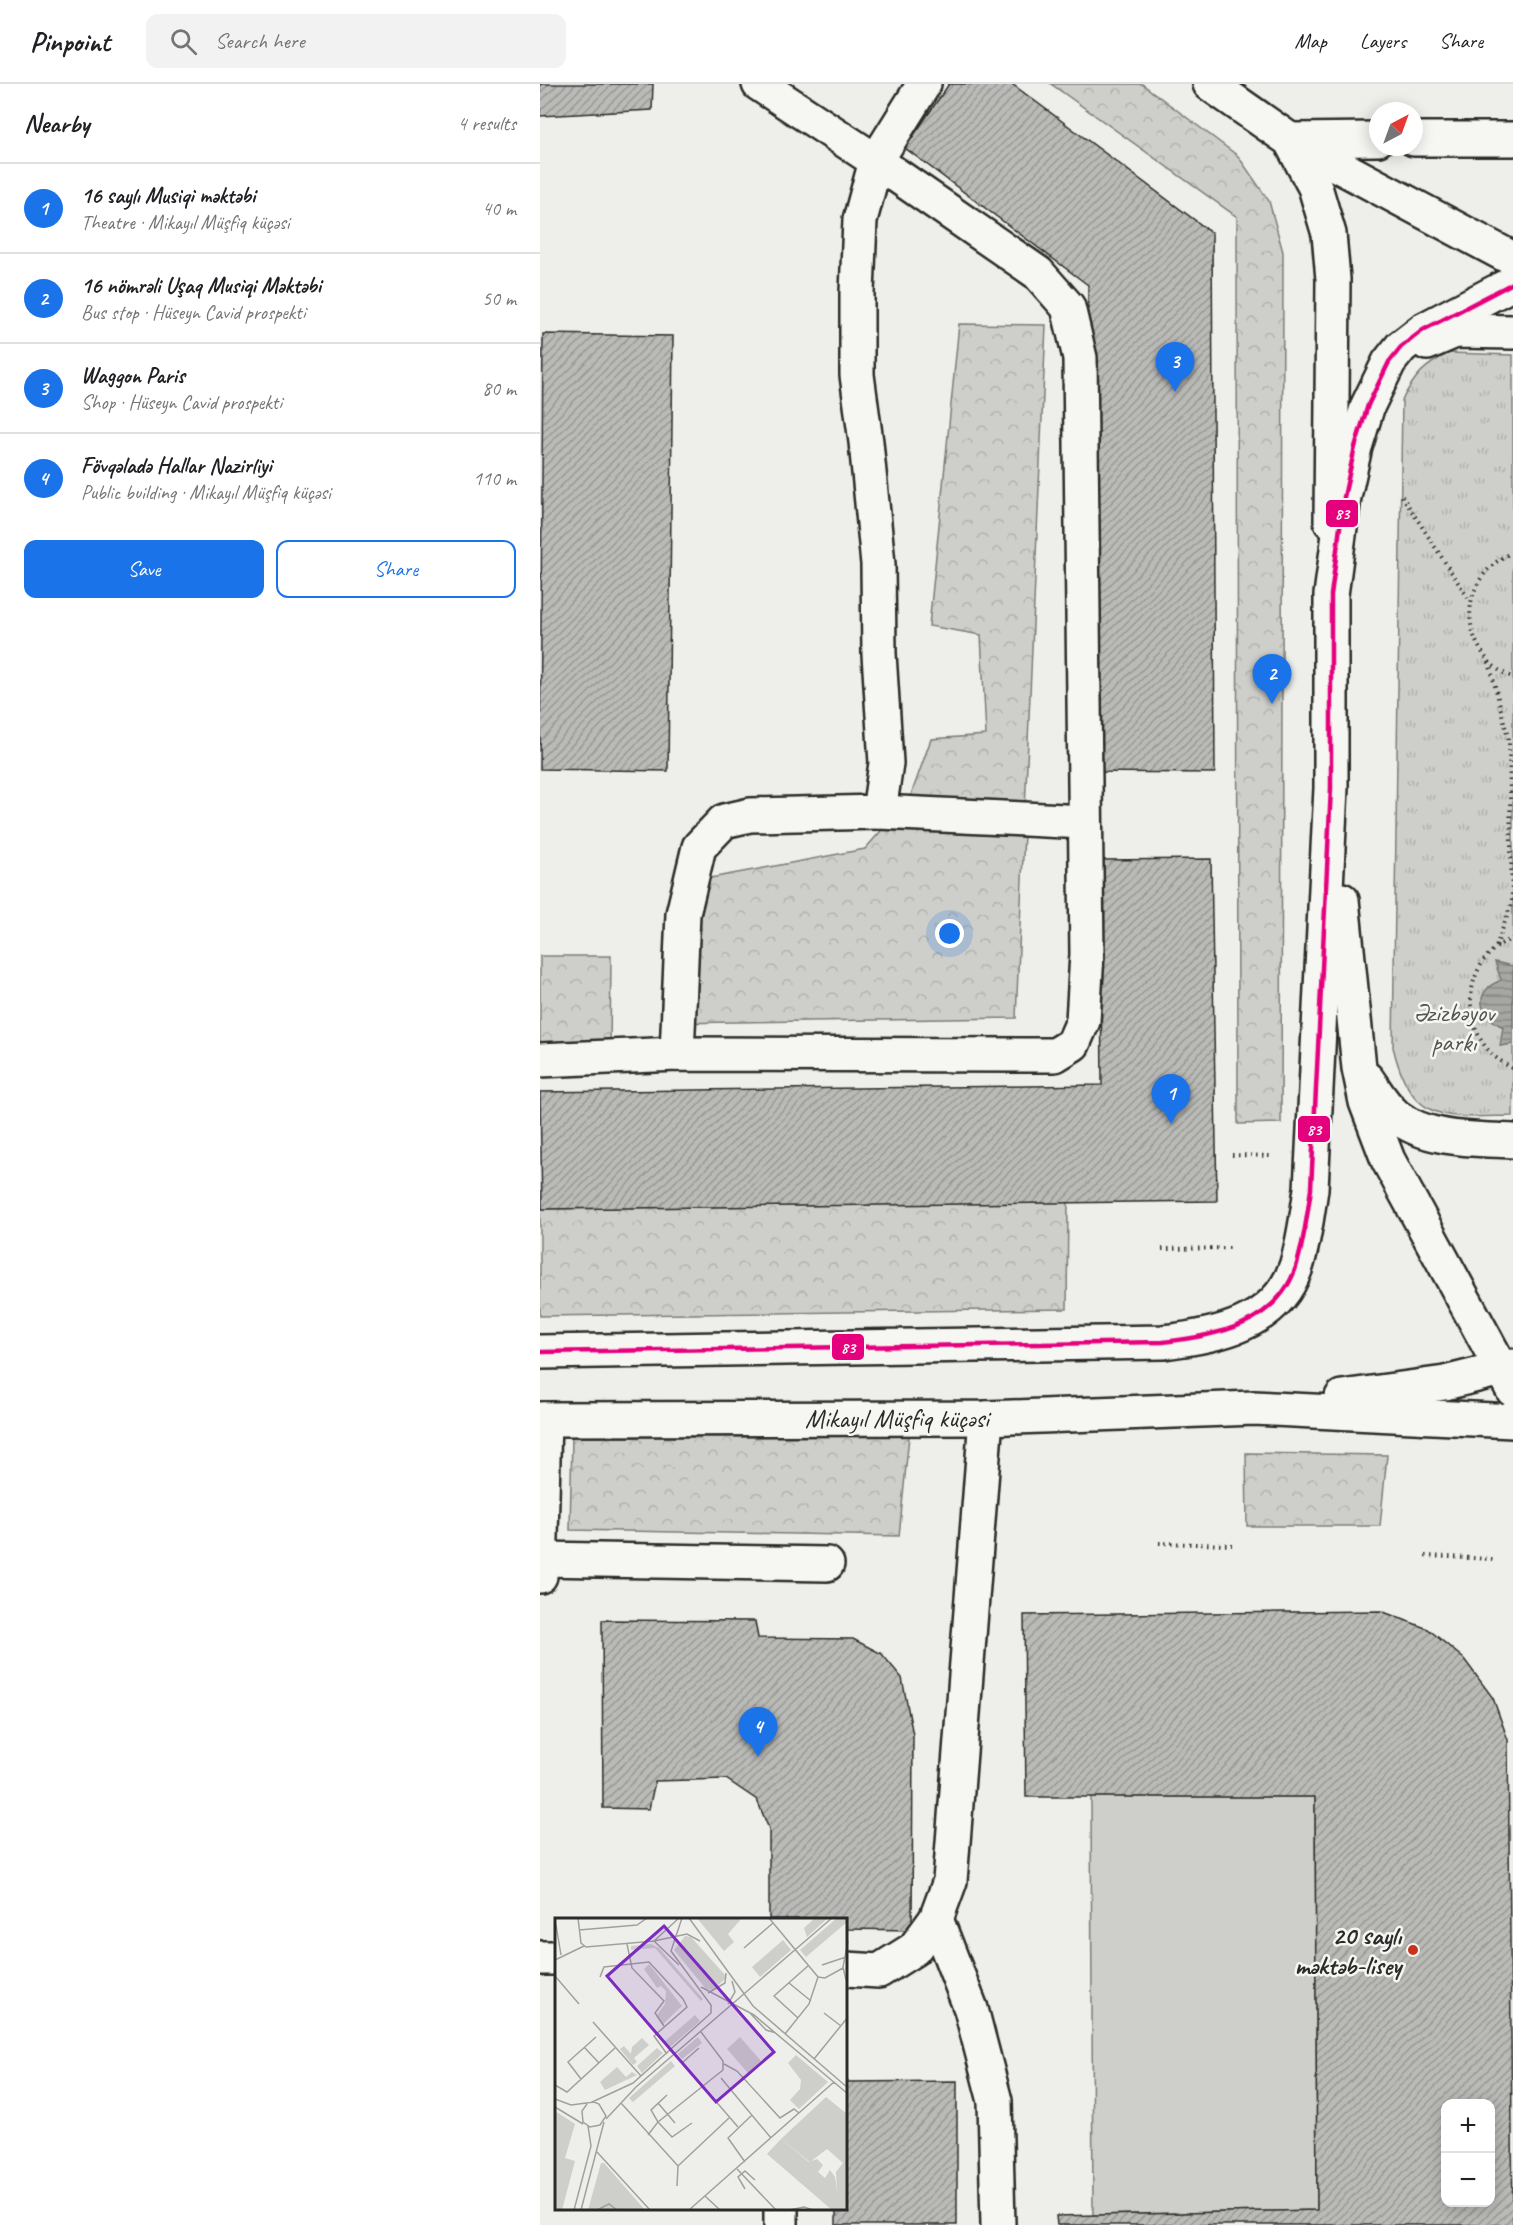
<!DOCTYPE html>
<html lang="en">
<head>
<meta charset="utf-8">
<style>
	:root { --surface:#fff; --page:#f2f2f2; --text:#202124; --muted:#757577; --line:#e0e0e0; --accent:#1a73e8 }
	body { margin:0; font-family:Caveat,sans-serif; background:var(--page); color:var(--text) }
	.controls { position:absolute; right:18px; bottom:18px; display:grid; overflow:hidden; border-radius:12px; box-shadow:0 3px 15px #0003 }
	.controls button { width:54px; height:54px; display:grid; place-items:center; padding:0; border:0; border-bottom:2px solid var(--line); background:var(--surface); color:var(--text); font:30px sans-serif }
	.compass { position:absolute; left:829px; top:18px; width:54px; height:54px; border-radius:50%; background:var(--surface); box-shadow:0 3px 15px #0003; rotate:41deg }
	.you { position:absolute; left:410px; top:850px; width:21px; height:21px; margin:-15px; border:4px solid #fff; border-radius:50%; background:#1a73e8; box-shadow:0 0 0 9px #1a73e833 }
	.badge { display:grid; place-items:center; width:39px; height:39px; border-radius:50%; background:var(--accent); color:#fff; font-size:20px; font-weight:700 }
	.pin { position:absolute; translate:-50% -50px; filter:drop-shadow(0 2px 3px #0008) }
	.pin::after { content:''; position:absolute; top:32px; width:21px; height:18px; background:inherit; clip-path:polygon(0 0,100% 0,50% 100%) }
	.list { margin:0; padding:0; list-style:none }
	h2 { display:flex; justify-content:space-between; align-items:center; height:78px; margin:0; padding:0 24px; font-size:26px }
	h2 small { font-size:20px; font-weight:400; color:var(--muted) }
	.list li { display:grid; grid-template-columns:39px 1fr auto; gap:18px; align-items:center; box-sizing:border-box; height:90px; padding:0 24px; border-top:2px solid var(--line) }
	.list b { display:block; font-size:22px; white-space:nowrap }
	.list p { margin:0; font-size:20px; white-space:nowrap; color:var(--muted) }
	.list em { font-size:20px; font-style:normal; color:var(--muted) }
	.actions { display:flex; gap:12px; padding:18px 24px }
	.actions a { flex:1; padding:14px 0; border:2px solid var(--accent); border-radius:12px; text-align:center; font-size:21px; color:var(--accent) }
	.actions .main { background:var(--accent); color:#fff }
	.icon { flex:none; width:33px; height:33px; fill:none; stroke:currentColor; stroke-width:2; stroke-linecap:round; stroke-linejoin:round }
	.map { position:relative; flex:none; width:973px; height:2141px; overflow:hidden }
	header { display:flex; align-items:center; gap:36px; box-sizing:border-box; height:84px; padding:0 30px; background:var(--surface); border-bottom:2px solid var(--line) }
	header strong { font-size:28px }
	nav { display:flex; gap:33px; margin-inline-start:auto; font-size:21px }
	.search { width:420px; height:54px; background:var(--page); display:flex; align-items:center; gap:15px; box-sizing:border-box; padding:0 21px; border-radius:12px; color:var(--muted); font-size:22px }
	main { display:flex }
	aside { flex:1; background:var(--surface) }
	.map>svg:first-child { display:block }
</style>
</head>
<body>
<header>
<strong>Pinpoint</strong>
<div class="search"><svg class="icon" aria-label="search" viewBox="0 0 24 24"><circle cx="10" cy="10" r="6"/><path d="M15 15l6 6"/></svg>Search here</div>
<nav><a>Map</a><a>Layers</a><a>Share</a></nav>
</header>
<main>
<aside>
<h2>Nearby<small>4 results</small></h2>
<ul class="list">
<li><span class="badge">1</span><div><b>16 saylı Musiqi məktəbi</b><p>Theatre · Mikayıl Müşfiq küçəsi</p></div><em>40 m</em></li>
<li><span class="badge">2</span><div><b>16 nömrəli Uşaq Musiqi Məktəbi</b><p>Bus stop · Hüseyn Cavid prospekti</p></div><em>50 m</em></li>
<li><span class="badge">3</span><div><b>Waggon Paris</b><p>Shop · Hüseyn Cavid prospekti</p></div><em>80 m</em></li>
<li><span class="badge">4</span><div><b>Fövqəladə Hallar Nazirliyi</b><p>Public building · Mikayıl Müşfiq küçəsi</p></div><em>110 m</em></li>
</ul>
<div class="actions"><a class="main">Save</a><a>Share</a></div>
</aside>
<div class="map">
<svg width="973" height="2141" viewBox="0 0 973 2141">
	<defs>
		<pattern id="grass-tufts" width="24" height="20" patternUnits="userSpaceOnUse" patternTransform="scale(1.5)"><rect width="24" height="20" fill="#cececa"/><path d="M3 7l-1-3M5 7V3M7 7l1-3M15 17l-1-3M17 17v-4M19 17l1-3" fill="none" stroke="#b1b1ae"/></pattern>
		<pattern id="forest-crowns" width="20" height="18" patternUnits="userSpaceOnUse" patternTransform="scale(1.5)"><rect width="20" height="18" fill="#cececa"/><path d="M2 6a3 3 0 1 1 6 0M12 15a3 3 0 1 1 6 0" fill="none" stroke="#b1b1ae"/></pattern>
		<pattern id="water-rules" width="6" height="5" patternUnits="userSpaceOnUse" patternTransform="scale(1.5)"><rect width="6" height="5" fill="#a6a6a3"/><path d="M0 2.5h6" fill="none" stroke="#878785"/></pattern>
		<pattern id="building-hatch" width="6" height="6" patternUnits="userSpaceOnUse" patternTransform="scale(1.5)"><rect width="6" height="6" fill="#babab7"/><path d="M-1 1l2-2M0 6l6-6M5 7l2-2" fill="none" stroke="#979795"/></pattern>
	</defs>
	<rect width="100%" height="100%" fill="#eeeeea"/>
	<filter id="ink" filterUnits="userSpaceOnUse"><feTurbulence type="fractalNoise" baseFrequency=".0167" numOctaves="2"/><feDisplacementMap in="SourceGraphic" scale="12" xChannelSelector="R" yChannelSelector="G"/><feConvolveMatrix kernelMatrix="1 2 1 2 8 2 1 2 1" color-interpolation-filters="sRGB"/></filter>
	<g filter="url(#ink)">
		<path fill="url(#grass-tufts)" stroke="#7c7c7a" stroke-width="1.5" d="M 909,269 L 973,271 L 973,1032 C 904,1033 872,1041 853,963 L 862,316 C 876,290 884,282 909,269 Z"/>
		<g fill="url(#forest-crowns)" stroke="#7c7c7a" stroke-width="1.5">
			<path d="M 511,0 L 602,0 L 698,72 L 729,117 L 743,168 L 741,1039 L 698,1040 L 697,133 Z"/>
			<path d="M 419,240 L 506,241 L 476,934 L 129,939 L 144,799 L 325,765 L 370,714 L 391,655 L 446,651 L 441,551 L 389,542 Z"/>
			<path d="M 0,872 L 71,872 L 70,964 L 0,964 Z"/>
			<path d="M 528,1118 L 527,1225 L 0,1232 L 0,1126 L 2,1125 Z"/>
			<path d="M 369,1352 L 359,1452 L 30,1446 L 32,1353 Z"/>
			<path d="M 706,1369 L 847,1371 L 840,1442 L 707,1442 Z"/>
		</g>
		<path fill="#cececa" stroke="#7c7c7a" stroke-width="1.5" d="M 551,1713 L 775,1713 L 777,2126 L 553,2131 Z"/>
		<path fill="url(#water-rules)" stroke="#757573" stroke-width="1.5" d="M 955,878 L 973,882 L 973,960 L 960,962 L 963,943 C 948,936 933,920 948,904 C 951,900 958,898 961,896 Z"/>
		<g fill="url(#building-hatch)" stroke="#2b2b2b" stroke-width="1.5" fill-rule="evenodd">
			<path d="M 0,0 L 113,0 L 112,26 L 0,32 Z"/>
			<path d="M 409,0 L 472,0 L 672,149 L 675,689 L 546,688 L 548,201 L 365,64 Z"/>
			<path d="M 3,250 L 133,252 L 128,687 L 0,685 Z"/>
			<path d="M 671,775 L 677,1117 L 2,1125 L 0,1008 L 562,1001 L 560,776 Z"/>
			<path d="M 841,1527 L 888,1545 L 924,1575 L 953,1614 L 968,1656 L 973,2141 L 517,2141 L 516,2132 L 777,2126 L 775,1713 L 486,1713 L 484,1531 ZM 906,2020 L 950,2020 L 950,2118 L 906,2118 Z"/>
			<path d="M 62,1536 L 215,1537 L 218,1554 L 313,1555 L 342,1570 L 362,1594 L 373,1651 L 372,1846 L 306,1845 L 306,1835 L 229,1835 L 229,1745 L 217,1716 L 186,1695 L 115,1697 L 109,1725 L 63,1724 Z"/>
			<path d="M 417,1997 L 417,2141 L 296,2141 L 296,2124 L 306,2124 L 306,1998 Z"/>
		</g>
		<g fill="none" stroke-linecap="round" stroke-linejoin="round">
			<g stroke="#2b2b2b" stroke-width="38">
				<g id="minor">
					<path d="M 670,0 L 750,56 L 775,103 L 789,150 L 793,195 L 791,438"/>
					<path d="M 339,728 L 545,738"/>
					<path d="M 137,970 L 143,830 L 159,763 L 184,737 L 210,731 L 339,728 L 346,679 L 339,570 L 338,480 L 326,358 L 317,291 L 317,209 L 320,136 L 336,77 L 384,0"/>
					<path d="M 0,976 L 137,970 L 515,971 L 533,960 L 543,937 L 547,870 L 540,274 L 528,223 L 498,189 L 336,77 L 219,0"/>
					<path d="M 0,1475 L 287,1480"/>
					<path d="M 0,1492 L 4,1335"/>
					<path d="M 396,1835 L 431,1925 L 455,2017 L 458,2141"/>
					<path d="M 0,1874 L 16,1874"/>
					<path d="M 306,1885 L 339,1887 L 374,1865 L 396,1835 L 410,1797 L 446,1334"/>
					<path d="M 241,2141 L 241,2124"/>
				</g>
			</g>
			<g stroke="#2b2b2b" stroke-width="38">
				<g id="major">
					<path d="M 874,55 L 973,55"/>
					<path d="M 750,56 L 973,175"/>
					<path d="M 753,56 L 838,55"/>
					<path d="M 887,259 L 915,247 L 973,248"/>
					<path d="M 802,816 L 819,984 L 826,1018 L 848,1076 L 973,1306"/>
					<path d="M 827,995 C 836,1008 844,1022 856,1032 C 887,1057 935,1055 973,1057"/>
					<path d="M 0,1268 L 623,1258 C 676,1252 736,1241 756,1183 C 764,1158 767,1132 771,1105 L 791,704 L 791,511 L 804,413 L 815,363 L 828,321 L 849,278 L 861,263 L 883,246 L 973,199"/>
					<path d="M 802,1313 L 905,1299 L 973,1282"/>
					<path d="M 0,1335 L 446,1334 L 714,1324 L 973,1337"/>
				</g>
			</g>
			<g stroke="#2b2b2b" stroke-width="4" stroke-dasharray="1.5 4.5" stroke-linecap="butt">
				<path d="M 862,412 L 930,517"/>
				<path d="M 973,468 C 931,487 917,533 944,571 C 951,581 962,590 973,593"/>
				<path d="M 949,578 L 969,658 L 972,818 L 956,863"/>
				<path d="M 973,854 C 968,857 961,859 957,863 C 924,888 923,939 950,968 C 956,975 966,980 973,985"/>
				<path d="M 692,1071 L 731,1072"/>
				<path d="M 622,1165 L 693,1164"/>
				<path d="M 619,1459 L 692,1461"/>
				<path d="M 885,1472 L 953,1475"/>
			</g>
			<use href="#minor" stroke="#f6f6f2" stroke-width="33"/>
			<use href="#major" stroke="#f6f6f2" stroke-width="33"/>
			<g stroke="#f6f6f2" stroke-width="9">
				<path id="bus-1" d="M 0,1268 L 623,1258 C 676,1252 736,1241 756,1183 C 764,1158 767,1132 771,1105 L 791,704 L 791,511 L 804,413 L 815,363 L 828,321 L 849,278 L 861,263 L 883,246 L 973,199"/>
			</g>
			<use href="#bus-1" stroke="#e5007d" stroke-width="4.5"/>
		</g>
	</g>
	<circle fill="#c8321e" stroke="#f6f6f2" stroke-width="2" cx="873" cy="1866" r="6"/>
	<g text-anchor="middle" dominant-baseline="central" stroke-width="5" stroke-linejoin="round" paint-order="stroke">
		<g font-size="26" fill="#545453" stroke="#f6f6f2">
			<text x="914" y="928">Əzizbəyov<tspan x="914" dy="30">parkı</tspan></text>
		</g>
		<g font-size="26" fill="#2b2b2b" stroke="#f6f6f2">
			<text x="357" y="1334">Mikayıl Müşfiq küçəsi</text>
		</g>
		<g font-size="26" font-weight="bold" fill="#2b2b2b" stroke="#f6f6f2" text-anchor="end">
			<text x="861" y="1851">20 saylı<tspan x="861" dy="30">məktəb-lisey</tspan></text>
		</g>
	</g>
	<g transform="translate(15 1834)">
		<rect width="292" height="292" fill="#eeeeea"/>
		<path d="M 142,0 L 187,0 L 173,16 L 179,24 L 169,33 ZM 130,18 L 136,19 L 170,57 L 170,61 L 158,72 L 151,71 L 119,32 ZM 228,22 L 236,32 L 205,59 L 197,49 ZM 241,137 L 273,164 L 244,191 L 235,182 L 245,171 L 246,162 L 233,145 ZM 226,221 L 254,244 L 262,241 L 268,247 L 263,254 L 270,260 L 275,252 L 280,259 L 282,273 L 292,282 L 292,292 L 277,292 L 212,236 ZM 46,245 L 49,245 L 90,292 L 33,292 Z" fill="#cececa"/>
		<path d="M 260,0 L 273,0 L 252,19 L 249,10 ZM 282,0 L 292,0 L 292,4 L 251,39 L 245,32 ZM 96,26 L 104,30 L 148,81 L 146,83 L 100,30 L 76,32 L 76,28 ZM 94,46 L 127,88 L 107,107 L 101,98 L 110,86 L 111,73 L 106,68 L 102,70 L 89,51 ZM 140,97 L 145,103 L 113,131 L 109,124 ZM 143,119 L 147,125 L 127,141 L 123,136 ZM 87,120 L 94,127 L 79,140 L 82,144 L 78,147 L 65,131 L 69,128 L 76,136 L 77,129 ZM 102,130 L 108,135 L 87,155 L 82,148 ZM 116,143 L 120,148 L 78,184 L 74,180 ZM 62,149 L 71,159 L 77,154 L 82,157 L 50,172 L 45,164 Z" fill="#cececa"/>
		<path d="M 271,179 L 292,196 L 292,282 L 282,273 L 281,254 L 288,245 L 272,231 L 255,244 L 226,221 ZM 0,193 L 20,206 L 10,240 L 20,243 L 7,292 L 0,292 Z" fill="#cececa"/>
		<path d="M 185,119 L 206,143 L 193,155 L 172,131 Z" fill="#cececa"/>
		<path fill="none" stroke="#a0a09e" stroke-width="1.5" d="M 23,0 L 26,25 L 31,29 L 99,23 L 124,47M 134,0 L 198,88 L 293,170M 214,0 L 263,59 L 254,86 L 230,116M 1,7 L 6,37M 24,12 L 82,7 L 92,0M 99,23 L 132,16 L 145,23M 99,23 L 124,0M 72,26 L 77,50 L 109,83 L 100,95 L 109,108M 189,30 L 218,5M 0,42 L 29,28M 267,47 L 291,39M 0,58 L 24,86M 45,59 L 49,49 L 94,44 L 128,81 L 132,89 L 99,118 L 112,136M 263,59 L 270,60 L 288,50M 291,62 L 288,49 L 293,23M 234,65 L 256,83M 146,69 L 199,97 L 293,176M 153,75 L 170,65 L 171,55M 173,86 L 180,74 L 177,63M 195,95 L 211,112 L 221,115M 269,95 L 286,108M 243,100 L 219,78 L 254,47M 38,104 L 86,158M 29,129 L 44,145M 120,136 L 183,209M 259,141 L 293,99M 127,145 L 144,130M 169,146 L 182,153 L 225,200 L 239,191 L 244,195M 166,160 L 216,220M 26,161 L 13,144 L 41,119M 0,167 L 12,174 L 60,130M 0,181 L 16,187 L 39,184 L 44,186 L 51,198 L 45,207 L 35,209 L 28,204 L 27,193 L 32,186M 35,185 L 78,165 L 156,95 L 156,87 L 116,33 L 127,0M 66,185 L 123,248 L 174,200M 103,185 L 120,205M 0,189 L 28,206M 51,201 L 81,169 L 277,0M 137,205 L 117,219 L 103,204 L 168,152 L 168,143 L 146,114M 93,217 L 103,204 L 96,192 L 112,177M 42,234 L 95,292M 190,244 L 173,220 L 197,197M 182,251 L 221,292M 122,268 L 123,248M 190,271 L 183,259 L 190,253 L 200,262M 150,278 L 165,292M 19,292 L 36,228 L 33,208M 26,292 L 49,204M 42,292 L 54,286 L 62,292M 134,292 L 279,164M 234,292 L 249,289 L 258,292"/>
		<path fill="#7b2cbf" fill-opacity="0.15" stroke="#7b2cbf" stroke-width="3" d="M 109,8 L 219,134 L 161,184 L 52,58 Z"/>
		<rect width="292" height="292" fill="none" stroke="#2b2b2b" stroke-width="3"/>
	</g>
	<g stroke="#f6f6f2" stroke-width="2">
		<rect x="785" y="415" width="34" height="29" rx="6" fill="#e5007d"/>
		<rect x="757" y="1031" width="34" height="28" rx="6" fill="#e5007d"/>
		<rect x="291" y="1249" width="34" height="28" rx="6" fill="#e5007d"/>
	</g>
	<g font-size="16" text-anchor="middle" font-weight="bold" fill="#fff">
		<text x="802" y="435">83</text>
		<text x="774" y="1051">83</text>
		<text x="308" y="1269">83</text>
	</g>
</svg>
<div class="controls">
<button>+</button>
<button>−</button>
</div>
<svg class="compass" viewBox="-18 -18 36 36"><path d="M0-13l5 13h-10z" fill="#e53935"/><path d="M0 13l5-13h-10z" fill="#757577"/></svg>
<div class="you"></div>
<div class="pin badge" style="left:631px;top:1040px">1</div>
<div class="pin badge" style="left:732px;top:620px">2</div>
<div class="pin badge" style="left:635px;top:308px">3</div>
<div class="pin badge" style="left:218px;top:1673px">4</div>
</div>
</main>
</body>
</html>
